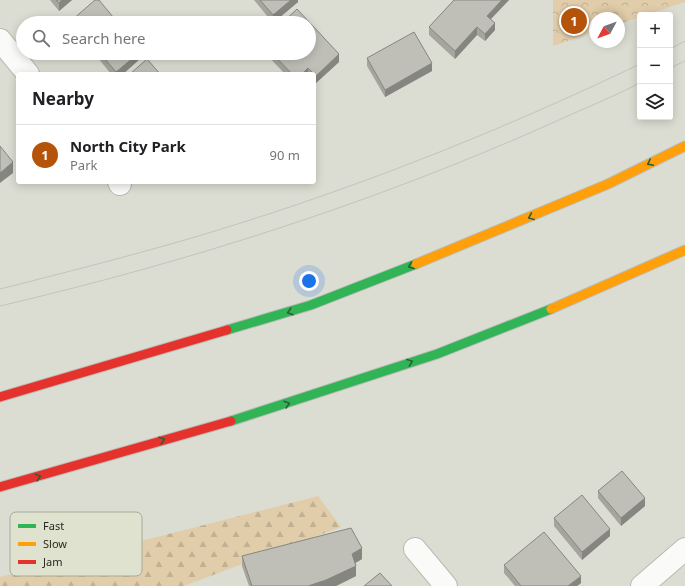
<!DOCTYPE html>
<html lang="en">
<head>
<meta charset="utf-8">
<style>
	:root { --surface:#fff; --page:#f2f2f2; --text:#202124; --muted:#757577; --line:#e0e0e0; --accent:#b45309 }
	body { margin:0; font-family:"Noto Sans",sans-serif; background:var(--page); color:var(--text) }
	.controls { position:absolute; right:12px; top:12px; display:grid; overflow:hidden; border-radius:4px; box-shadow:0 2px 10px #0003 }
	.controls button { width:36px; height:36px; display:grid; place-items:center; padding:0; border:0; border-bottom:1px solid var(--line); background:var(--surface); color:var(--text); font:20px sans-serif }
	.compass { position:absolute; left:589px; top:12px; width:36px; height:36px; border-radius:50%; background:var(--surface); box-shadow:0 2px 10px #0003; rotate:229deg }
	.you { position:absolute; left:309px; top:281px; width:14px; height:14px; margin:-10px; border:3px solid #fff; border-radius:50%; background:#1a73e8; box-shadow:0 0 0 6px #1a73e833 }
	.badge { display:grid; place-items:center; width:26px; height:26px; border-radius:50%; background:var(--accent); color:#fff; font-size:13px; font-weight:700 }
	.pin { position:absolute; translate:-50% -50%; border:2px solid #fff; box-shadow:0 1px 4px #0006 }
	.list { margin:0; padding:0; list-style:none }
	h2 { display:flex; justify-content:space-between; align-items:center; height:52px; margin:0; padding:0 16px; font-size:17px }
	h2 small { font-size:13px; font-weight:400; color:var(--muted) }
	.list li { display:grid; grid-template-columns:26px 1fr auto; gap:12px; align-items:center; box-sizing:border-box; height:60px; padding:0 16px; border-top:1px solid var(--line) }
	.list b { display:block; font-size:15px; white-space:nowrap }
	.list p { margin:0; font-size:13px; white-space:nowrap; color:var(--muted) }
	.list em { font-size:13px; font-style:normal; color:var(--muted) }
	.icon { flex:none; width:22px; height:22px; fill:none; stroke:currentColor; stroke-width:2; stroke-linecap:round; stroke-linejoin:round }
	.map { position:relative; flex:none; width:685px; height:586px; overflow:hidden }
	.search { position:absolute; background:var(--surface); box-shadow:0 2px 10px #0003; left:16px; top:16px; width:300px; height:44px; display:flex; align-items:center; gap:10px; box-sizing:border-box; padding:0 14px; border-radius:22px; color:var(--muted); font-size:15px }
	.panel { position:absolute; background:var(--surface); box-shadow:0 2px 10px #0003; left:16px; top:72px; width:300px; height:112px; border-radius:4px }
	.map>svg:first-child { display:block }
</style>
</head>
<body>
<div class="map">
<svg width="685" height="586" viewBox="0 0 685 586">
	<defs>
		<pattern id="forest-firs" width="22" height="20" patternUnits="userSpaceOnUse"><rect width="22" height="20" fill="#e2cdab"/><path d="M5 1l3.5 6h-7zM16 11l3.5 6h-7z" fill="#c2b093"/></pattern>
		<pattern id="park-crowns" width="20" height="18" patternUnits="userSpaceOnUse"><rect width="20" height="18" fill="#e2cdab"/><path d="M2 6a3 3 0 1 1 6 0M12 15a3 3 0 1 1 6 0" fill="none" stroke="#c2b093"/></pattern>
	</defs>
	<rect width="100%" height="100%" fill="#dcddd2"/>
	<path fill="url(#forest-firs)" d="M 318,496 L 341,527 L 184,586 L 0,586 L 0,577 Z"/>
	<path fill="url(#park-crowns)" d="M 553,0 L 685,0 L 685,2 L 646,15 L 640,15 L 640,17 L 619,24 L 619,18 L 595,18 L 595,32 L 553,46 Z"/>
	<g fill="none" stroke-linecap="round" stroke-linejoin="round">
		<g stroke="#b9bab2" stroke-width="24">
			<g id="street">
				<path d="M 0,40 L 28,74"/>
				<path d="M 119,182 L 120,184"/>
				<path d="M 415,549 L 446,586"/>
				<path d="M 642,586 L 685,549"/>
			</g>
		</g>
		<g stroke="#bbbcb6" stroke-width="11">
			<g id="fast">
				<path d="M 227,330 L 311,305 L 416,264"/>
				<path d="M 231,421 L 437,354 L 551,309"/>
			</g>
		</g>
		<g stroke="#bbbcb6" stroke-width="11">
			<g id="slow">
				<path d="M 416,264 L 608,184 L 685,146"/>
				<path d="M 551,309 L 685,250"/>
			</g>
		</g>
		<g stroke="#bbbcb6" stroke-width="11">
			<g id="jam">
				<path d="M 0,397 L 227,330"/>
				<path d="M 0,487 L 231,421"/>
			</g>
		</g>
		<use href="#street" stroke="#fafaf8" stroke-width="22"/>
		<use href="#fast" stroke="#30b455" stroke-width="9"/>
		<use href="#slow" stroke="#ff9f0a" stroke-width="9"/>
		<use href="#jam" stroke="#e5322d" stroke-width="9"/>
		<g stroke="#c2c3bf" stroke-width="1">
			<path d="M 670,49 L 685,41"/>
			<path d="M 670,68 L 685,61"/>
			<path d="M 0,289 C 83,268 166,247 247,221 C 382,178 513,125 640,64"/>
			<path d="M 0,306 C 188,262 373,203 550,124 C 580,110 611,98 640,83"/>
		</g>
	</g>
	<g fill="#a5a49d">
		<path d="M 50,0 L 72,0 L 59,11 Z"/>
		<path d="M 254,0 L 298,0 L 298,2 L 273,23 Z"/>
		<path d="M 454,0 L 509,0 L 491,19 L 495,30 L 485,41 L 477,35 L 455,59 L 429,35 L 429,27 Z"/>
		<path d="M 94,53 L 141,53 L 141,58 L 123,74 L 111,74 Z"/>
		<path d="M 265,53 L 309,53 L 339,62 L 316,83 L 314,82 L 314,74 L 285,74 Z"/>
		<path d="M 367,58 L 432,71 L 385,97 L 367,66 Z"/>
		<path d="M 598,491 L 645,506 L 621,526 L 598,498 Z"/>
		<path d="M 554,518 L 610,536 L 582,560 L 554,526 Z"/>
		<path d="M 242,556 L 362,559 L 355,563 L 356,576 L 336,586 L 249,586 L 242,566 Z"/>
		<path d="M 504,565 L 581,583 L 577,586 L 515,586 L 504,573 Z"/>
	</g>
	<g fill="#868680">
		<path d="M 62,0 L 72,0 L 59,11 L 59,3 Z"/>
		<path d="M 291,0 L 298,0 L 298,2 L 273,23 L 273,15 Z"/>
		<path d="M 502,0 L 509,0 L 487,23 L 487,16 Z"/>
		<path d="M 495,23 L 495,30 L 485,41 L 485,34 Z"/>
		<path d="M 477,27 L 477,35 L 455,59 L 455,51 Z"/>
		<path d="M 139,53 L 141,53 L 141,58 L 123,74 L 116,74 L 116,72 Z"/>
		<path d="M 339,54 L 339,62 L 316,83 L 316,76 Z"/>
		<path d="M 432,63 L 432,71 L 385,97 L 385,90 Z"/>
		<path d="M 308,68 L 308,74 L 302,74 Z"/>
		<path d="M 13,162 L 13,173 L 0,183 L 0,173 Z"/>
		<path d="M 645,498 L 645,506 L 621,526 L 621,518 Z"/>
		<path d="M 610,529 L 610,536 L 582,560 L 582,552 Z"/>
		<path d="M 362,548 L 362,559 L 352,565 L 352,554 Z"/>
		<path d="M 356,566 L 356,576 L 336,586 L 308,586 Z"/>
		<path d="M 581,576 L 581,583 L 577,586 L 568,586 Z"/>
	</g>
	<g fill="#c0bfb7" stroke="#868680">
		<path d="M 56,0 L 62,0 L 59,3 Z"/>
		<path d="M 95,0 L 99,0 L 118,23 L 75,23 L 72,20 Z"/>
		<path d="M 260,0 L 291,0 L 273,15 Z"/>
		<path d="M 454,0 L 502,0 L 487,16 L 495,23 L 485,34 L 477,27 L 455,51 L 429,27 Z"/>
		<path d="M 297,9 L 339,54 L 316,76 L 308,68 L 302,74 L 292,74 L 272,53 L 309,53 L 309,23 L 282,23 Z"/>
		<path d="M 414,32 L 432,63 L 385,90 L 367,58 Z"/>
		<path d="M 100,53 L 139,53 L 116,72 Z"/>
		<path d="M 147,59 L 160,74 L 130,74 Z"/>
		<path d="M 0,146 L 13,162 L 0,173 Z"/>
		<path d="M 622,471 L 645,498 L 621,518 L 598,491 Z"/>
		<path d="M 582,495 L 610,529 L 582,552 L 554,518 Z"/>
		<path d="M 351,528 L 362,548 L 352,554 L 356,566 L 326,580 L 308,586 L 252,586 L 242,556 Z"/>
		<path d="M 544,532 L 581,576 L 568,586 L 521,586 L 504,565 Z"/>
		<path d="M 380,573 L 392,586 L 364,586 Z"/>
	</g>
	<defs><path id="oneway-chevron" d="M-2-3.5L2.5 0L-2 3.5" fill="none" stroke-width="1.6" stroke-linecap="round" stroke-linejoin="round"/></defs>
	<g stroke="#2b6036">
		<use href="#oneway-chevron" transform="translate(650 163) rotate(154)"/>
		<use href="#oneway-chevron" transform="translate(531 217) rotate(157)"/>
		<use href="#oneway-chevron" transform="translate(411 266) rotate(159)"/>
		<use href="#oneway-chevron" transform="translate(290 312) rotate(163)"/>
		<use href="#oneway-chevron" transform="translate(410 362) rotate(-20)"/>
		<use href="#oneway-chevron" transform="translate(287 404) rotate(-17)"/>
		<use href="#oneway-chevron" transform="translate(162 440) rotate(-16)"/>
		<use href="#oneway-chevron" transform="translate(38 477) rotate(-15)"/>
	</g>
	<rect x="10" y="512" width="132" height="64" rx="6" fill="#dfe2ce" stroke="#a8aa9a" stroke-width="1"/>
	<rect x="18" y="524" width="18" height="4" fill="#30b455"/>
	<rect x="18" y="542" width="18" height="4" fill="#ff9f0a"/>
	<rect x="18" y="560" width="18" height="4" fill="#e5322d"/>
	<g font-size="11" fill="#272821">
		<text x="43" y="530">Fast</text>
		<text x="43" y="548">Slow</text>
		<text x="43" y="566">Jam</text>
	</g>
</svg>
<div class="controls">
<button>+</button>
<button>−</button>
<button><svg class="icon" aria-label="layers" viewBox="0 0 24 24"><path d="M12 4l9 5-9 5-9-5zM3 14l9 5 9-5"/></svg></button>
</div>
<svg class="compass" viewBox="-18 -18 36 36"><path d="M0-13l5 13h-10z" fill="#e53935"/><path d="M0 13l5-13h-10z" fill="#757577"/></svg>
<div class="you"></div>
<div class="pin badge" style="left:574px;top:21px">1</div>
<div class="search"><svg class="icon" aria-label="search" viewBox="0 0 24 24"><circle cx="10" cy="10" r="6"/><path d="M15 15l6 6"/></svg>Search here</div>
<section class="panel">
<h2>Nearby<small></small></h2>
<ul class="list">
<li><span class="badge">1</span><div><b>North City Park</b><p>Park</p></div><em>90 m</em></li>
</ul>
</section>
</div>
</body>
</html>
